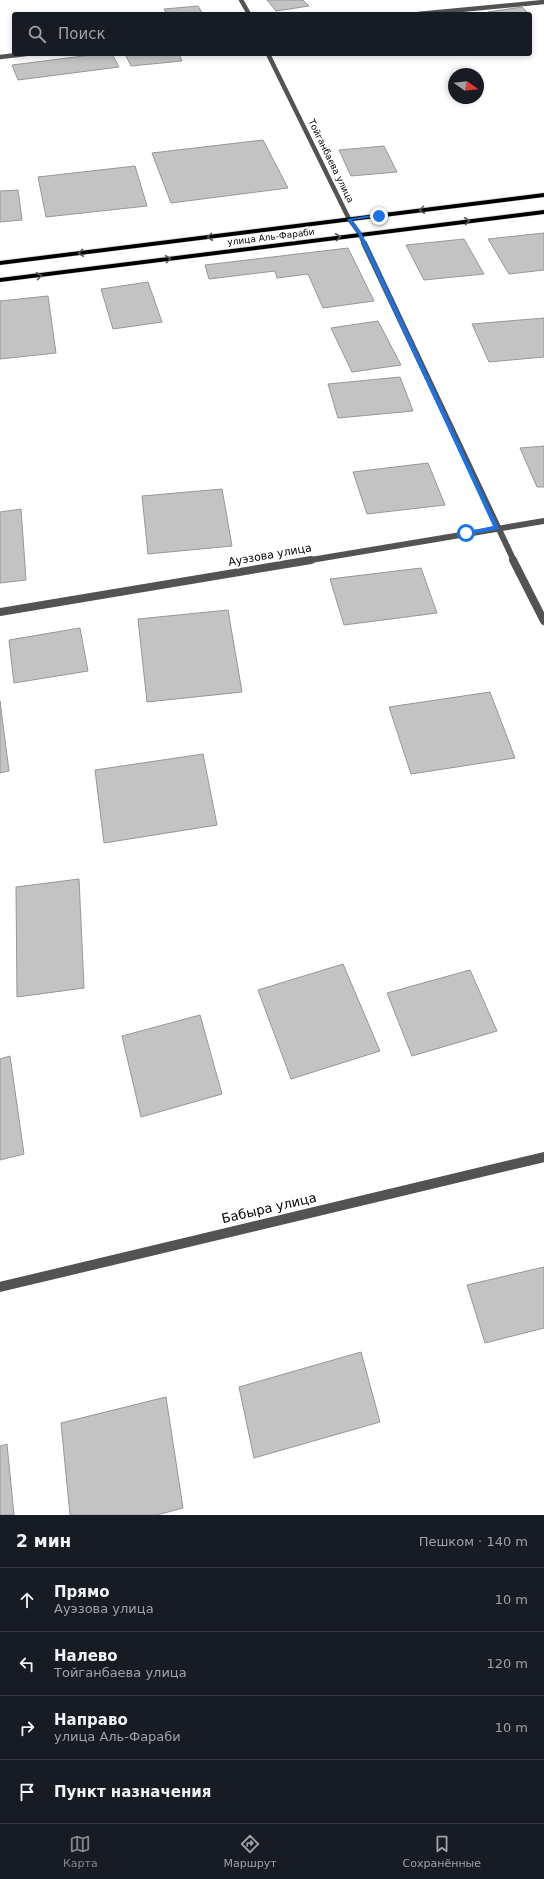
<!DOCTYPE html>
<html lang="ru">
<head>
<meta charset="utf-8">
<style>
	:root { --surface:#171b24; --page:#20242c; --text:#f1f3f6; --muted:#9ea1a6; --line:#363941; --accent:#858687 }
	body { margin:0; font-family:"DejaVu Sans",sans-serif; background:var(--page); color:var(--text) }
	.compass { position:absolute; left:448px; top:68px; width:36px; height:36px; border-radius:50%; background:var(--surface); box-shadow:0 2px 6px #0003; rotate:104deg }
	.stop { position:absolute; width:12px; height:12px; margin:-9px; border:3px solid #1a73e8; border-radius:50%; background:#fff }
	.stop.end { background:#1a73e8; border-color:#fff; box-shadow:0 1px 4px #0008 }
	.list { margin:0; padding:0; list-style:none }
	h2 { display:flex; justify-content:space-between; align-items:center; height:52px; margin:0; padding:0 16px; font-size:17px }
	h2 small { font-size:13px; font-weight:400; color:var(--muted) }
	.list li { display:grid; grid-template-columns:26px 1fr auto; gap:12px; align-items:center; box-sizing:border-box; height:64px; padding:0 16px; border-top:1px solid var(--line) }
	.list b { display:block; font-size:15px; white-space:nowrap }
	.list p { margin:0; font-size:13px; white-space:nowrap; color:var(--muted) }
	.list em { font-size:13px; font-style:normal; color:var(--muted) }
	.icon { flex:none; width:22px; height:22px; fill:none; stroke:currentColor; stroke-width:2; stroke-linecap:round; stroke-linejoin:round }
	.map { position:relative; flex:none; width:544px; height:1515px; overflow:hidden }
	.search { position:absolute; background:var(--surface); box-shadow:0 2px 6px #0003; left:12px; right:12px; top:12px; height:44px; display:flex; align-items:center; gap:10px; box-sizing:border-box; padding:0 14px; border-radius:4px; color:var(--muted); font-size:15px }
	.sheet { height:308px; background:var(--surface) }
	nav { display:flex; justify-content:space-around; align-items:center; box-sizing:border-box; height:56px; border-top:1px solid var(--line); background:var(--surface); font-size:11px; color:var(--muted) }
	nav a { display:grid; justify-items:center; gap:2px }
	nav .on { color:var(--accent) }
	.map>svg:first-child { display:block }
</style>
</head>
<body>
<div class="map">
<svg width="544" height="1515" viewBox="0 0 544 1515">
	<rect width="100%" height="100%" fill="#fff"/>
	<g fill="#c3c3c3" stroke="#979797">
		<path d="M 267,0 L 303,0 L 309,6 L 276,11 Z"/>
		<path d="M 198,6 L 203,14 L 167,14 L 164,9 Z"/>
		<path d="M 522,7 L 529,14 L 490,14 L 488,12 Z"/>
		<path d="M 99,54 L 112,54 L 119,67 L 18,80 L 12,65 Z"/>
		<path d="M 125,54 L 179,54 L 182,61 L 131,66 Z"/>
		<path d="M 263,140 L 288,188 L 171,203 L 152,153 Z"/>
		<path d="M 384,146 L 397,172 L 351,176 L 339,150 Z"/>
		<path d="M 135,166 L 147,206 L 46,217 L 38,177 Z"/>
		<path d="M 18,190 L 22,220 L 0,222 L 0,191 Z"/>
		<path d="M 544,233 L 544,270 L 509,274 L 488,239 Z"/>
		<path d="M 464,239 L 484,274 L 424,280 L 406,245 Z"/>
		<path d="M 348,248 L 374,301 L 323,308 L 308,274 L 277,278 L 275,271 L 209,279 L 205,265 Z"/>
		<path d="M 148,282 L 162,322 L 113,329 L 101,289 Z"/>
		<path d="M 48,296 L 56,353 L 0,359 L 0,301 Z"/>
		<path d="M 544,318 L 544,357 L 489,362 L 472,324 Z"/>
		<path d="M 378,321 L 401,365 L 352,372 L 331,328 Z"/>
		<path d="M 400,377 L 413,411 L 338,418 L 328,384 Z"/>
		<path d="M 544,446 L 544,487 L 537,487 L 520,448 Z"/>
		<path d="M 428,463 L 445,505 L 367,514 L 353,472 Z"/>
		<path d="M 222,489 L 232,546 L 148,554 L 142,496 Z"/>
		<path d="M 21,509 L 26,580 L 0,583 L 0,512 Z"/>
		<path d="M 421,568 L 437,613 L 344,625 L 330,579 Z"/>
		<path d="M 228,610 L 242,692 L 147,702 L 138,619 Z"/>
		<path d="M 80,628 L 88,671 L 14,683 L 9,640 Z"/>
		<path d="M 490,692 L 515,758 L 411,774 L 389,707 Z"/>
		<path d="M 0,701 L 9,771 L 0,773 Z"/>
		<path d="M 203,754 L 217,825 L 104,843 L 95,770 Z"/>
		<path d="M 79,879 L 84,988 L 17,997 L 16,887 Z"/>
		<path d="M 343,964 L 380,1051 L 291,1079 L 258,990 Z"/>
		<path d="M 470,970 L 497,1031 L 412,1056 L 387,993 Z"/>
		<path d="M 200,1015 L 222,1094 L 141,1117 L 122,1036 Z"/>
		<path d="M 10,1056 L 24,1154 L 0,1160 L 0,1059 Z"/>
		<path d="M 544,1267 L 544,1328 L 485,1343 L 467,1285 Z"/>
		<path d="M 361,1352 L 380,1422 L 254,1458 L 239,1387 Z"/>
		<path d="M 166,1397 L 183,1508 L 157,1515 L 70,1515 L 61,1423 Z"/>
		<path d="M 7,1444 L 14,1515 L 0,1515 L 0,1446 Z"/>
	</g>
	<g fill="none" stroke-linecap="round" stroke-linejoin="round">
		<g stroke="#dbdbdb" stroke-width="1">
			<g id="primary">
				<path d="M 544,193 L 544,197 L 0,265 L 0,261 Z"/>
				<path d="M 544,210 L 544,214 L 0,282 L 0,278 Z"/>
			</g>
		</g>
		<g stroke="#535353" stroke-width="4.5">
			<path d="M 241,0 L 249,14"/>
			<path d="M 418,14 L 544,2"/>
			<path d="M 268,54 L 349,219 L 360,234 L 364,244"/>
			<path d="M 0,57 L 26,54"/>
		</g>
		<g stroke="#535353" stroke-width="6">
			<path d="M 364,243 L 514,561"/>
			<path d="M 305,561 L 544,521"/>
		</g>
		<g stroke="#535353" stroke-width="8">
			<path d="M 513,560 L 544,621"/>
			<path d="M 0,612 L 311,560"/>
		</g>
		<path stroke="#535353" stroke-width="10" d="M 0,1287 L 544,1157"/>
		<use href="#primary" fill="#000" fill-rule="evenodd"/>
	</g>
	<defs><path id="oneway-chevron" d="M-2-3.5L2.5 0L-2 3.5" fill="none" stroke-width="1.6" stroke-linecap="round" stroke-linejoin="round"/></defs>
	<g stroke="#595959">
		<use href="#oneway-chevron" transform="translate(422 210) rotate(173)"/>
		<use href="#oneway-chevron" transform="translate(467 221) rotate(-7)"/>
		<use href="#oneway-chevron" transform="translate(210 237) rotate(173)"/>
		<use href="#oneway-chevron" transform="translate(338 237) rotate(-7)"/>
		<use href="#oneway-chevron" transform="translate(81 253) rotate(173)"/>
		<use href="#oneway-chevron" transform="translate(168 259) rotate(-7)"/>
		<use href="#oneway-chevron" transform="translate(39 276) rotate(-7)"/>
	</g>
	<path fill="#1a73e8" d="M 379,214 L 381,216 L 352,220 L 362,234 L 499,529 L 466,535 L 463,533 L 493,526 L 358,234 L 347,219 Z"/>
	<g text-anchor="middle" dominant-baseline="central" stroke-width="4" stroke-linejoin="round" paint-order="stroke">
		<g font-size="9" fill="#000" stroke="#fff">
			<text transform="translate(331 161) rotate(64)">Тойганбаева улица</text>
			<text transform="translate(271 237) rotate(-7)">улица Аль-Фараби</text>
		</g>
		<g font-size="11" fill="#000" stroke="#fff">
			<text transform="translate(270 555) rotate(-10)">Ауэзова улица</text>
		</g>
		<g font-size="13" fill="#000" stroke="#fff">
			<text transform="translate(269 1208) rotate(-13)">Бабыра улица</text>
		</g>
	</g>
</svg>
<svg class="compass" viewBox="-18 -18 36 36"><path d="M0-13l5 13h-10z" fill="#e53935"/><path d="M0 13l5-13h-10z" fill="#9ea1a6"/></svg>
<div class="stop" style="left:466px;top:533px"></div>
<div class="stop end" style="left:379px;top:216px"></div>
<div class="search"><svg class="icon" aria-label="search" viewBox="0 0 24 24"><circle cx="10" cy="10" r="6"/><path d="M15 15l6 6"/></svg>Поиск</div>
</div>
<section class="sheet">
<h2>2 мин<small>Пешком · 140 m</small></h2>
<ul class="list">
<li><svg class="icon" aria-label="ahead" viewBox="0 0 24 24"><path d="M12 20V5M6 11l6-6 6 6"/></svg><div><b>Прямо</b><p>Ауэзова улица</p></div><em>10 m</em></li>
<li><svg class="icon" aria-label="left" viewBox="0 0 24 24"><path d="M17 20v-9H6M10 6l-5 5 5 5"/></svg><div><b>Налево</b><p>Тойганбаева улица</p></div><em>120 m</em></li>
<li><svg class="icon" aria-label="right" viewBox="0 0 24 24"><path d="M7 20v-9h11M14 6l5 5-5 5"/></svg><div><b>Направо</b><p>улица Аль-Фараби</p></div><em>10 m</em></li>
<li><svg class="icon" aria-label="arrive" viewBox="0 0 24 24"><path d="M6 21V4h12l-3 4 3 4H6"/></svg><div><b>Пункт назначения</b></div></li>
</ul>
</section>
<nav>
<a class="on"><svg class="icon" aria-label="map" viewBox="0 0 24 24"><path d="M3 6l6-2 6 2 6-2v14l-6 2-6-2-6 2zM9 4v14M15 6v14"/></svg>Карта</a>
<a><svg class="icon" aria-label="directions" viewBox="0 0 24 24"><path d="M12 3l9 9-9 9-9-9zM9 14v-3h6M13 9l2 2-2 2"/></svg>Маршрут</a>
<a><svg class="icon" aria-label="saved" viewBox="0 0 24 24"><path d="M7 4h10v16l-5-4-5 4z"/></svg>Сохранённые</a>
</nav>
</body>
</html>
